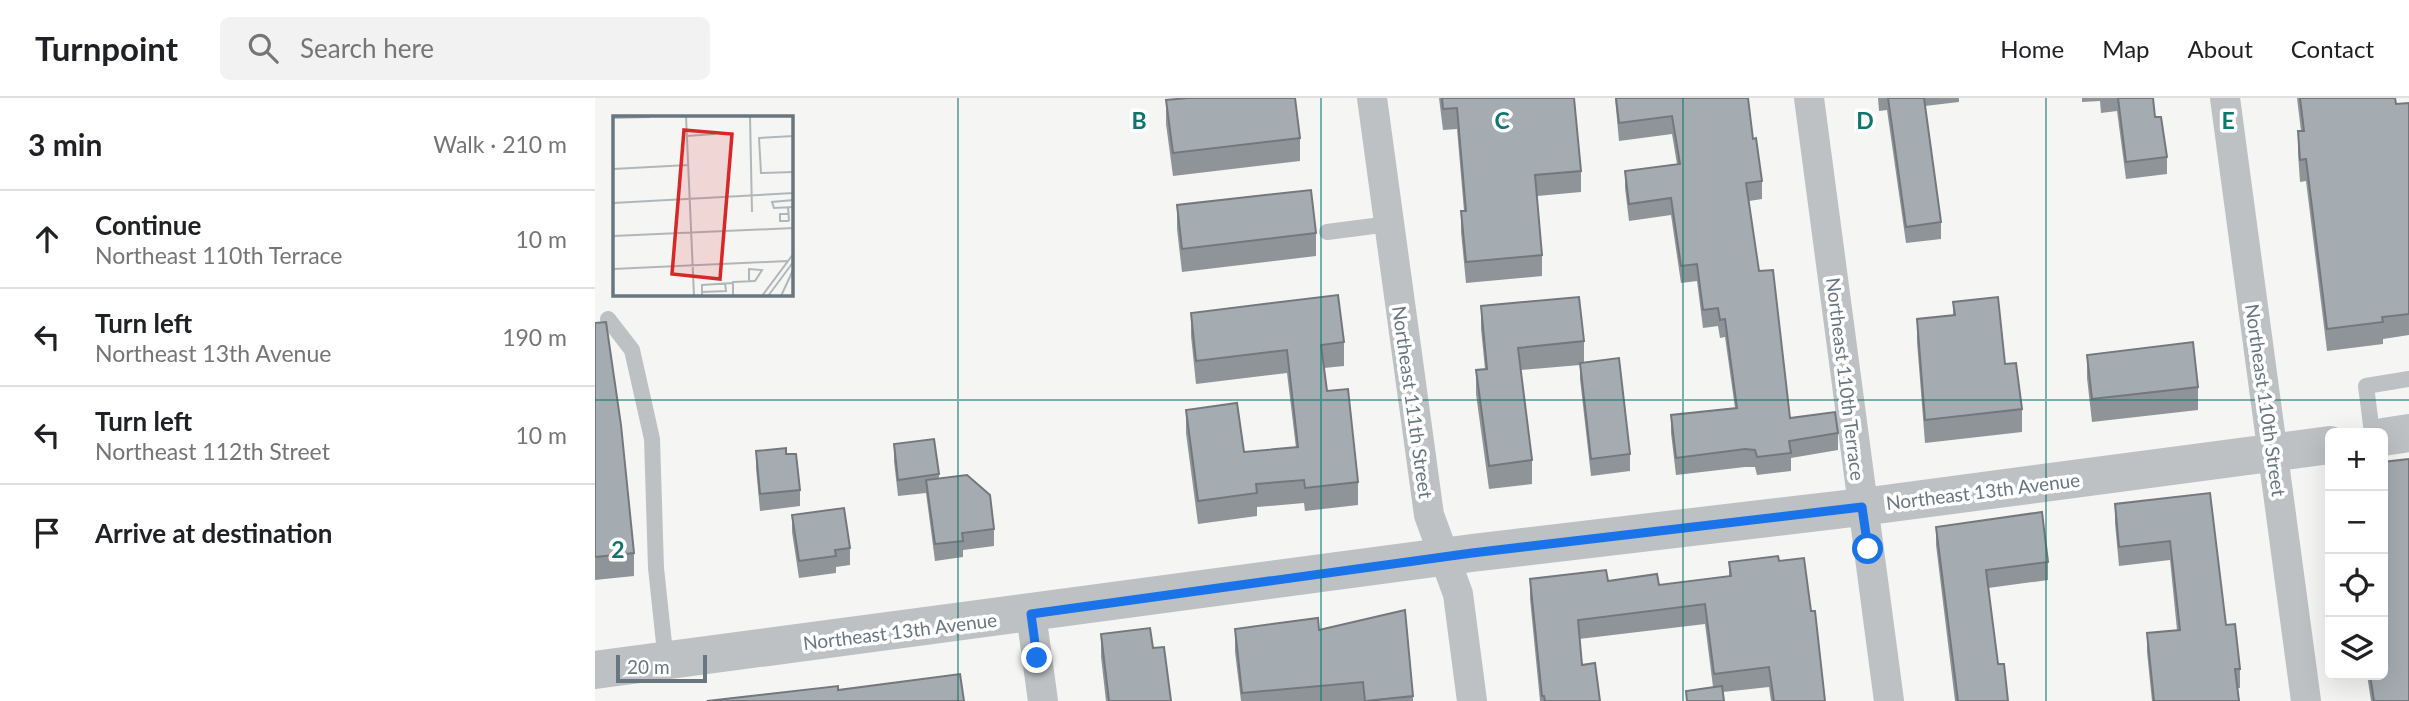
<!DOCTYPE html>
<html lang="en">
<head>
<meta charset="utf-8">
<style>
	:root { --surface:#fff; --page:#f2f2f2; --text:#202124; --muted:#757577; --line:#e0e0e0 }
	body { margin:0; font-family:Lato,sans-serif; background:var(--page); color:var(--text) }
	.controls { position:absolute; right:21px; bottom:21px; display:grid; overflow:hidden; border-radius:10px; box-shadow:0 7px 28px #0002 }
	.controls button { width:63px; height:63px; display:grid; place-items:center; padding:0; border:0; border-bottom:2px solid var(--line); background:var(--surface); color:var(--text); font:35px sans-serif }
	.scale { position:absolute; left:21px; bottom:18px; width:91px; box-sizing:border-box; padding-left:7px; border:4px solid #687680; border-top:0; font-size:19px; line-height:24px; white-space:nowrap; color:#687680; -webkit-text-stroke:5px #fff; paint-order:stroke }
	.stop { position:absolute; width:21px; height:21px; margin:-16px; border:5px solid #1a73e8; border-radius:50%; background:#fff }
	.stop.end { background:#1a73e8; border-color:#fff; box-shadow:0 2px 7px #0008 }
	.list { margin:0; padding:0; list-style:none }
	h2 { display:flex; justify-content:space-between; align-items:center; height:91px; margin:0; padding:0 28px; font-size:30px }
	h2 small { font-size:23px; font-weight:400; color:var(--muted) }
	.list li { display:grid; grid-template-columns:46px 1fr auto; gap:21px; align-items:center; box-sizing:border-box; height:98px; padding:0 28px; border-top:2px solid var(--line) }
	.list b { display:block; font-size:26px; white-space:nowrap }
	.list p { margin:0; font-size:23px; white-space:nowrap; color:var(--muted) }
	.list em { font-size:23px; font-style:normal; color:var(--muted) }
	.icon { flex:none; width:38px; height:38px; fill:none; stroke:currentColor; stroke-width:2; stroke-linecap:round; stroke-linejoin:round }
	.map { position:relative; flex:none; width:1814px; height:603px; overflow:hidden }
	header { display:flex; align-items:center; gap:42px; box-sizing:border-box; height:98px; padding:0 35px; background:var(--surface); border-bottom:2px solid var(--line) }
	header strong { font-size:33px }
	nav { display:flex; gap:38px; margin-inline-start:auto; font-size:24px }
	.search { width:490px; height:63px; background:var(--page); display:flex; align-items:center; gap:18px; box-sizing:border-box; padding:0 24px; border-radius:10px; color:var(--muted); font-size:26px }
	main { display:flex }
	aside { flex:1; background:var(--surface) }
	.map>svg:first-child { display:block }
</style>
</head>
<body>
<header>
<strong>Turnpoint</strong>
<div class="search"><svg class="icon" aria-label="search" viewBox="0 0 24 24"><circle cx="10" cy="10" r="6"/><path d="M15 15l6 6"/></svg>Search here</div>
<nav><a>Home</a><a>Map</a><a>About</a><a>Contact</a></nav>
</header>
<main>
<aside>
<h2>3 min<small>Walk · 210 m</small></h2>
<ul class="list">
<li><svg class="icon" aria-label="ahead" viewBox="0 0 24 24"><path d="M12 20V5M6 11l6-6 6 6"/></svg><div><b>Continue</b><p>Northeast 110th Terrace</p></div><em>10 m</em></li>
<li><svg class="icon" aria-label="left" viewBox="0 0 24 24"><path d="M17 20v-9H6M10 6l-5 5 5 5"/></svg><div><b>Turn left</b><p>Northeast 13th Avenue</p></div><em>190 m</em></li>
<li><svg class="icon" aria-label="left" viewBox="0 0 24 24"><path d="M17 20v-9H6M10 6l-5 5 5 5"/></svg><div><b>Turn left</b><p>Northeast 112th Street</p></div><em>10 m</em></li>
<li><svg class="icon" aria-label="arrive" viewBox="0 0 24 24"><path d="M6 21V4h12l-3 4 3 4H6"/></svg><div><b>Arrive at destination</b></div></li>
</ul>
</aside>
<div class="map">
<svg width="1814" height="603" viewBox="0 0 1814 603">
	<rect width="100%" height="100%" fill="#f5f5f3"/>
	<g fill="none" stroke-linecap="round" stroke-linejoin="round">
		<g stroke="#bdc1c4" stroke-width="16">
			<path d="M 732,134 L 794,126"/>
			<path d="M 13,221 L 37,252 L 57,341 L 61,470 L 71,564"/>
			<path d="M 1777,335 L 1771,288 L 1814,281"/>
		</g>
		<g stroke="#bdc1c4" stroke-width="30">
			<path d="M 777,0 L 834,417 L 863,496 L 877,603"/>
			<path d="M 1214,0 L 1294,603"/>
			<path d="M 1630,0 L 1711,603"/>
			<path d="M 436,516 L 448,603"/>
		</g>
		<g stroke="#bdc1c4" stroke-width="38">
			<path d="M 1788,339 L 1814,335"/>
			<path d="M 0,572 L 877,455 L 1267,409 L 1735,347"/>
		</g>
	</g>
	<g fill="#8e9498">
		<path d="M 844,0 L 979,0 L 986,73 L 986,94 L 942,98 L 947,157 L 947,178 L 871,185 L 866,134 L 866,113 L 869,113 L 862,31 L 848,32 Z"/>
		<path d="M 1020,0 L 1153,0 L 1158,41 L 1167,83 L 1167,101 L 1154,103 L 1164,173 L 1195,320 L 1243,335 L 1243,352 L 1196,360 L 1196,373 L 1162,377 L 1160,369 L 1150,369 L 1081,377 L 1076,335 L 1076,317 L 1140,310 L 1130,239 L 1125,240 L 1123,228 L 1108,230 L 1102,183 L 1086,185 L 1076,117 L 1034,123 L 1030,90 L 1030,73 L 1082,66 L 1077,36 L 1024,43 Z"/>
		<path d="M 1283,0 L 1364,0 L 1364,4 L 1330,8 L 1346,124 L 1346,141 L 1311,145 L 1292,12 L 1284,13 Z"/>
		<path d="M 1487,0 L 1558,0 L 1560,19 L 1572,59 L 1572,76 L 1531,81 L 1522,13 L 1506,15 L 1505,3 L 1487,4 Z"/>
		<path d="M 1702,0 L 1800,0 L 1801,6 L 1814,5 L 1814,237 L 1788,241 L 1788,246 L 1732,253 L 1711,83 L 1705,84 L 1703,55 L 1703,33 L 1706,33 Z"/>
		<path d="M 571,2 L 705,40 L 705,63 L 578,78 L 571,26 Z"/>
		<path d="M 582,107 L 721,135 L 721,158 L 587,174 L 582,131 Z"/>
		<path d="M 1358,204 L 1410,266 L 1427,311 L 1427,334 L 1330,345 L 1322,244 L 1322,221 L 1358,217 Z"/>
		<path d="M 886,208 L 989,243 L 989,264 L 1035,356 L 1035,373 L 996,378 L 985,281 L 985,267 L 926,272 L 937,362 L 937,386 L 894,391 L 881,296 L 881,272 L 890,271 L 886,231 Z"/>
		<path d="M 596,215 L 749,244 L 749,268 L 729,270 L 732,293 L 763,384 L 763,407 L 710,413 L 709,405 L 662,409 L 662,418 L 603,426 L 591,335 L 591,312 L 649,354 L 701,350 L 692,275 L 601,286 L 596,238 Z"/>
		<path d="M 0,225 L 39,455 L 39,478 L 0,482 Z"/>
		<path d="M 1492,257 L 1603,289 L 1603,312 L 1497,324 L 1492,280 Z"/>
		<path d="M 299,346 L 344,376 L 344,381 L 399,431 L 399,448 L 368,452 L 368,459 L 340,463 L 331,395 L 303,398 L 299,363 Z"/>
		<path d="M 161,353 L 191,356 L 205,392 L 205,408 L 165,413 L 161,370 Z"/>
		<path d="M 1615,395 L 1631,527 L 1645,571 L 1645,590 L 1642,590 L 1644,603 L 1557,603 L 1552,554 L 1552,535 L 1582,532 L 1575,462 L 1524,468 L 1520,425 L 1520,406 Z"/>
		<path d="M 197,417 L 255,450 L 255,467 L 241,469 L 241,475 L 204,480 L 197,434 Z"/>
		<path d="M 1341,429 L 1453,464 L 1453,482 L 1393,490 L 1403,566 L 1413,603 L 1360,603 L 1341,447 Z"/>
		<path d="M 1184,463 L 1216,513 L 1230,603 L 1176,603 L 1174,589 L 1128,594 L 1129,603 L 1091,603 L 1091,593 L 1118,589 L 1110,526 L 984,541 L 987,567 L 1005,603 L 945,603 L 935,501 L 935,481 L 1013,483 L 1064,487 L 1134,479 L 1134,464 Z"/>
		<path d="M 640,531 L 724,532 L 818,598 L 818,603 L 646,603 L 640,554 Z"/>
		<path d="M 506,536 L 558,550 L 576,603 L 511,603 L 506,559 Z"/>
		<path d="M 1772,577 L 1788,577 L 1814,603 L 1776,603 Z"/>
	</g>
	<g fill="#a5acb1" stroke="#74787c" stroke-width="2">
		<path d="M 593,0 L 700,0 L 705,40 L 578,55 L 571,2 Z"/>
		<path d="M 847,0 L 979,0 L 986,73 L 940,77 L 947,157 L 871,164 L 866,113 L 871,113 L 862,10 L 848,11 Z"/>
		<path d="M 1021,0 L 1153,0 L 1158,41 L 1161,40 L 1167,83 L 1151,85 L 1164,173 L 1178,172 L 1195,320 L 1240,314 L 1243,335 L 1194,343 L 1196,355 L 1162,359 L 1160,352 L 1150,351 L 1081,360 L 1076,317 L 1142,310 L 1130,221 L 1125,222 L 1123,210 L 1108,212 L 1102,166 L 1086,168 L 1076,100 L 1034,106 L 1030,73 L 1085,66 L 1077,18 L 1024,25 Z"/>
		<path d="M 1293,0 L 1329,0 L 1346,124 L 1311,129 Z"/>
		<path d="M 1523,0 L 1558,0 L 1560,19 L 1566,19 L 1572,59 L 1531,64 Z"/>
		<path d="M 1705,0 L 1800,0 L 1801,6 L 1814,5 L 1814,216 L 1787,219 L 1788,224 L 1732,231 L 1711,61 L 1705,62 L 1703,33 L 1709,33 Z"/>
		<path d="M 716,92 L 721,135 L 587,151 L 582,107 Z"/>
		<path d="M 743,197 L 749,244 L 726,247 L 732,293 L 753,291 L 763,384 L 710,390 L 709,382 L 661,386 L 662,395 L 603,403 L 591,312 L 642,305 L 649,354 L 703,349 L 692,252 L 601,263 L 596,215 Z"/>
		<path d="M 984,199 L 989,243 L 923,250 L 937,362 L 894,368 L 881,272 L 892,271 L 886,208 Z"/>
		<path d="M 1403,199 L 1410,266 L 1421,265 L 1427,311 L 1330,322 L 1322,221 L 1360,217 L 1358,204 Z"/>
		<path d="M 11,224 L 26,327 L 39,455 L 0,459 L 0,225 Z"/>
		<path d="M 1598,244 L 1603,289 L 1497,301 L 1492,257 Z"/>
		<path d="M 1024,260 L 1035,356 L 996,361 L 985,265 Z"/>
		<path d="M 339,341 L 344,376 L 303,382 L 299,346 Z"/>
		<path d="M 191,350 L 191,356 L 201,356 L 205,392 L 165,396 L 161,353 Z"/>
		<path d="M 1814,361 L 1814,603 L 1779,603 L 1775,577 L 1788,577 L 1788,364 Z"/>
		<path d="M 372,377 L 395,397 L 399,431 L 367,435 L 368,443 L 340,446 L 331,382 Z"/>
		<path d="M 1615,395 L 1631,527 L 1640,526 L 1645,571 L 1640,571 L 1644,603 L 1559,603 L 1552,535 L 1585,532 L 1575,443 L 1524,449 L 1520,406 Z"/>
		<path d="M 249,410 L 255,450 L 240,452 L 241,458 L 204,463 L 197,417 Z"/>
		<path d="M 1447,414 L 1453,464 L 1391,472 L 1403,566 L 1409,566 L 1413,603 L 1363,603 L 1341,429 Z"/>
		<path d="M 1183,458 L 1184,463 L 1209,460 L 1216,513 L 1220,513 L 1230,603 L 1179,603 L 1174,569 L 1119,576 L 1110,506 L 983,522 L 987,567 L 1000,565 L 1005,603 L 950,603 L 949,598 L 947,598 L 935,481 L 1011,472 L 1013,483 L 1062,476 L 1064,487 L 1136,478 L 1134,464 Z"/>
		<path d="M 810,512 L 818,598 L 770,603 L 768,584 L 647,595 L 640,531 L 723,520 L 724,532 Z"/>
		<path d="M 555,530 L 558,550 L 569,549 L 576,603 L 514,603 L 506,536 Z"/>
		<path d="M 365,576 L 369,603 L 112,603 L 243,588 L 243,592 Z"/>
		<path d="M 1127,588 L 1129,603 L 1092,603 L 1091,593 Z"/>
	</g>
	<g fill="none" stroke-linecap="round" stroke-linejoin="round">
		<path stroke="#1a73e8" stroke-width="9" d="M 442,560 L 436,516 L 877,455 L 1267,409 L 1273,451"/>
	</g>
	<path fill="none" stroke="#0f766e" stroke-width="2" stroke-opacity="0.55" d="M 363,0 L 363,603M 726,0 L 726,603M 1088,0 L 1088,603M 1451,0 L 1451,603M 0,302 L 1814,302"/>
	<g text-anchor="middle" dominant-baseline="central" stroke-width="7" stroke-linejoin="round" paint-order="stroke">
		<g font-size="19" fill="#687680" stroke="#fff">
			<text transform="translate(1251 281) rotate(83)">Northeast 110th Terrace</text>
			<text transform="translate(1671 302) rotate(82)">Northeast 110th Street</text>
			<text transform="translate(818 304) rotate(82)">Northeast 111th Street</text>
			<text transform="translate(1388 393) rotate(-7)">Northeast 13th Avenue</text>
			<text transform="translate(305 533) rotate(-7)">Northeast 13th Avenue</text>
		</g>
	</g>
	<g transform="translate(18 18)">
		<rect width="180" height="180" fill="#f5f5f3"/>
		<path fill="none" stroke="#b0b7bb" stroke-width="2" d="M 73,0 L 81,180M 137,0 L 139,96M 0,2 L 37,1M 74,20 L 102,18M 181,20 L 146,22 L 148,57 L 181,56M 0,53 L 75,49M 181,84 L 159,86 L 161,92 L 181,91M 0,87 L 181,77M 175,91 L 176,104 L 175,105 L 167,105 L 167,98 L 175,98M 0,120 L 181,112M 0,153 L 174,145M 89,176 L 113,175 L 112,167M 89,180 L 89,169 L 120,167M 120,180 L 120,166 L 121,166 L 141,165 L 142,165 L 149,154 L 136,153 L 136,165M 149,180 L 181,137M 155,180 L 181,145M 168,180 L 181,152"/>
		<path fill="#d62828" fill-opacity="0.15" stroke="#d62828" stroke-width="3.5" d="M 71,14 L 119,18 L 107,163 L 59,158 Z"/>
		<rect width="180" height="180" fill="none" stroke="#687680" stroke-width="3.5"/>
	</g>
	<g font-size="23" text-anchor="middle" font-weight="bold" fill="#0f766e" stroke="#fff" stroke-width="7" stroke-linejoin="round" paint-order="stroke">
		<text x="544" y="31">B</text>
		<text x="907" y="31">C</text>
		<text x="1270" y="31">D</text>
		<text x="1633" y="31">E</text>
		<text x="23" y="460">2</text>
	</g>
</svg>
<div class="controls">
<button>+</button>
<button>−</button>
<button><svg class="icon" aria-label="locate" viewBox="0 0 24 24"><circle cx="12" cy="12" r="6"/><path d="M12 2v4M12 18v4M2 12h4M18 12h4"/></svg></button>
<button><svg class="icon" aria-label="layers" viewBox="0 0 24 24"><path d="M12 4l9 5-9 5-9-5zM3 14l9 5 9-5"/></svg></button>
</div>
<div class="scale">20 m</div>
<div class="stop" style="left:1273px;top:451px"></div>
<div class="stop end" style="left:442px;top:560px"></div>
</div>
</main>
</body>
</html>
